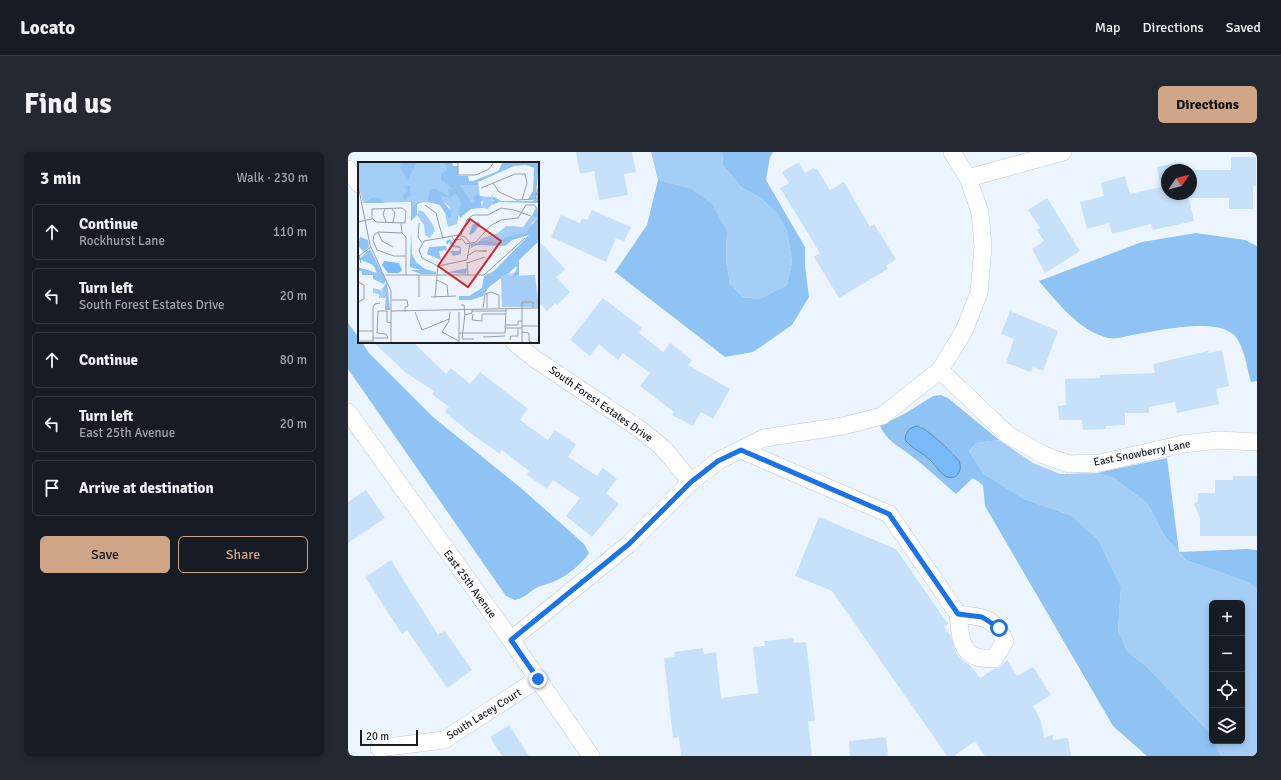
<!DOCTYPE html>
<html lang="en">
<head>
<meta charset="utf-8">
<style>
	:root { --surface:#171b24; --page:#242831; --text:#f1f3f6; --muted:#9ea1a6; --line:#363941; --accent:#cfa587 }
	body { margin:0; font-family:Signika,sans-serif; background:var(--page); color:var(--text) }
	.controls { position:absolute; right:12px; bottom:12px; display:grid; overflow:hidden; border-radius:6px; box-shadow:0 2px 6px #0003 }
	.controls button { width:36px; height:36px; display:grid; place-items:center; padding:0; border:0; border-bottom:1px solid var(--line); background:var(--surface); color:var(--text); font:20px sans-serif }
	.compass { position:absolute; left:813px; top:12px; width:36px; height:36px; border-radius:50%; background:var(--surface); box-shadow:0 2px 6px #0003; rotate:55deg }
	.scale { position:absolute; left:12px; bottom:10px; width:58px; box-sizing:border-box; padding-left:4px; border:2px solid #1a1e22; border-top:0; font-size:11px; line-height:14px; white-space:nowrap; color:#1a1e22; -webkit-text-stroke:3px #fff; paint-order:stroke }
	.stop { position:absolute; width:12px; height:12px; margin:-9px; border:3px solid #1a73e8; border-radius:50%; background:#fff }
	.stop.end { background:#1a73e8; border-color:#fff; box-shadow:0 1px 4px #0008 }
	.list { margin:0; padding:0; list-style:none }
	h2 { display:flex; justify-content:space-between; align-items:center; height:52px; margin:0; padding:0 16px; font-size:17px }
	h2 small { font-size:13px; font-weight:400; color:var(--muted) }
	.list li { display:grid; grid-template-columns:26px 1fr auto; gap:12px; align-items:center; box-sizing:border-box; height:56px; margin:0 8px 8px; padding:0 8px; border:1px solid var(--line); border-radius:6px }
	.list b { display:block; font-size:15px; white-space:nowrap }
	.list p { margin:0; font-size:13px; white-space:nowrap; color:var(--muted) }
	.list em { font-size:13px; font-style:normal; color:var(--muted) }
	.actions { display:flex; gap:8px; padding:12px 16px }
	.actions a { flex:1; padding:9px 0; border:1px solid var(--accent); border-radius:6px; text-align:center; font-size:14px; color:var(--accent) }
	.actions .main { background:var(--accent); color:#111 }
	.icon { flex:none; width:22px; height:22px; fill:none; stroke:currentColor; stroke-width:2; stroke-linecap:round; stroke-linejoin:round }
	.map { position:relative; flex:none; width:909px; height:604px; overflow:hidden; border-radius:6px }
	header { display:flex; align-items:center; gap:24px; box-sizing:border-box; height:56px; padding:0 20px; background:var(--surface); border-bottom:1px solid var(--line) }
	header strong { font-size:19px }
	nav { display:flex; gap:22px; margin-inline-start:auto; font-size:14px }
	.intro { display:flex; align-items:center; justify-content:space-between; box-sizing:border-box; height:96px; padding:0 24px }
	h1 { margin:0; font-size:28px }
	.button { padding:10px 18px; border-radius:6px; background:var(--accent); color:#111; font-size:14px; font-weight:700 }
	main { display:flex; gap:24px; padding:0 24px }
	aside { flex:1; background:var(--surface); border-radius:6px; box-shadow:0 2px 6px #0003 }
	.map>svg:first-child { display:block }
</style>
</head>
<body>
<header>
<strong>Locato</strong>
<nav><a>Map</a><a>Directions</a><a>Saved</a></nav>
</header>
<div class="intro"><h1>Find us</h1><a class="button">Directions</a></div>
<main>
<aside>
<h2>3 min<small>Walk · 230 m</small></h2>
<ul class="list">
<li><svg class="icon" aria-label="ahead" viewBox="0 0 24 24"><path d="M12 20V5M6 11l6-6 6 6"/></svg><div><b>Continue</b><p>Rockhurst Lane</p></div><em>110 m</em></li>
<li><svg class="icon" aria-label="left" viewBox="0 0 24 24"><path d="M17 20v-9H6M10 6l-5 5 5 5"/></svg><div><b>Turn left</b><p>South Forest Estates Drive</p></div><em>20 m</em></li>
<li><svg class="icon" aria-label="ahead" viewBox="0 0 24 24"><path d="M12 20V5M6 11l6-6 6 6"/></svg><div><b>Continue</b></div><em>80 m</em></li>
<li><svg class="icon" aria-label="left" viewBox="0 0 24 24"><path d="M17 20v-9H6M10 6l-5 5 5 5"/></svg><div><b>Turn left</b><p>East 25th Avenue</p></div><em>20 m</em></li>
<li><svg class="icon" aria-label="arrive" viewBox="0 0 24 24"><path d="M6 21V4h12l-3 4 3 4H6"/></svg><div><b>Arrive at destination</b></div></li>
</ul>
<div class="actions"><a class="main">Save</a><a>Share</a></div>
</aside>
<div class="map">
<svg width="909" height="604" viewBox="0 0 909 604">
	<rect width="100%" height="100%" fill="#ecf5fe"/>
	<g fill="#a5cef6">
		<path d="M 303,0 L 374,0 L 375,13 L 393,35 L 413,46 L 429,61 L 439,79 L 444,110 L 439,133 L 411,147 L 395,145 L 382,132 L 378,108 L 379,80 L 342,36 L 310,28 Z"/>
		<path d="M 651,288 L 685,311 L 712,322 L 749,321 L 766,326 L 799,351 L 816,383 L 838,408 L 899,430 L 909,437 L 909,604 L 873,604 L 865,589 L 894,589 L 894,451 L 864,451 L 864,587 L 861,580 L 799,515 L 779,499 L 770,480 L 773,436 L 722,363 L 676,347 L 636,322 L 621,299 L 628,291 Z"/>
	</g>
	<g fill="#8fc3f4" fill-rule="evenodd">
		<path d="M 374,0 L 425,0 L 422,5 L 418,28 L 457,95 L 457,114 L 461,145 L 444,173 L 405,200 L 377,205 L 267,120 L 299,73 L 310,28 L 342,36 L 364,52 L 379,80 L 378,108 L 382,132 L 395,145 L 411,147 L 439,133 L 444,110 L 439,79 L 429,61 L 413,46 L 393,35 L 375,13 Z"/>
		<path d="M 848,81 L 897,88 L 909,94 L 909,229 L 903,230 C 899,216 896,192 885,182 C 867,166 812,178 790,182 C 781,183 769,188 760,186 C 730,178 710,151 691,129 L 794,90 Z"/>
		<path d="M 0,171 L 11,186 L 11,190 L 14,190 L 21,201 L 85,265 L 173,336 L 236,392 L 241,401 C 233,413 219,424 205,430 C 200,432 193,433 188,436 C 180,441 176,446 167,448 L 158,444 L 0,217 Z"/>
		<path d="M 593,243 L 600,246 L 651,288 L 628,291 L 621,299 L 636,322 L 676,347 L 722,363 L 750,388 L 773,436 L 770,479 L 779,499 L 799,515 L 861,580 L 873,604 L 799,604 L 765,574 L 637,354 L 635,333 L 625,326 L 608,342 C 593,329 577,314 561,302 C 549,293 539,289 532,274 L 558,261 L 585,244 ZM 572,274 L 605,302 L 597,324 L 575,301 L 561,293 L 557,288 Z"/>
		<path d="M 819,306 L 831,400 L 899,397 L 909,398 L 909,437 L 899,430 L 838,408 L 816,383 L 799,351 L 766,326 L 749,321 Z"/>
	</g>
	<path fill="#79baf8" stroke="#5c8bb8" d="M 568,274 C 579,275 603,300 611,309 C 615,318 609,330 597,324 C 592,321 588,314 584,310 C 576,301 564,297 557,288 C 558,279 560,277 568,274 Z"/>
	<g fill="#c7e1fa" fill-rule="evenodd">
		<path d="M 228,0 L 284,0 L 288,20 L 276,22 L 280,43 L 251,48 L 246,19 L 232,22 Z"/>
		<path d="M 883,5 L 908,5 L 908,34 L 905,34 L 905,57 L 881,57 L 881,46 L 841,46 L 846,69 L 805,78 L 803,72 L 764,82 L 761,71 L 739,77 L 732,50 L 756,44 L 753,31 L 777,24 L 782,42 L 813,35 L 809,15 L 833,10 L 835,18 L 883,18 ZM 819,18 L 843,18 L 843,42 L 819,42 Z"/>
		<path d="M 451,10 L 457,21 L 465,16 L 467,18 L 469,17 L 482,38 L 496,30 L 522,75 L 526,72 L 548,107 L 538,114 L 540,117 L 491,146 L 466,105 L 472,101 L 432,36 L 441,31 L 434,20 Z"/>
		<path d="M 699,46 L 732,99 L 697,121 L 684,97 L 696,89 L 689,78 L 692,76 L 680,58 Z"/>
		<path d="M 244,58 L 283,75 L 276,89 L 268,86 L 258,110 L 203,85 L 213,63 L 232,71 L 234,66 L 239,68 Z"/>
		<path d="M 190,88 L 217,117 L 208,125 L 222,140 L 209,153 L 207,151 L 199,159 L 190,150 Z"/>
		<path d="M 255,146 L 294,176 L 291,181 L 315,200 L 322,191 L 344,208 L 340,213 L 382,237 L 365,267 L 353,260 L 345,274 L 324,263 L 326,260 L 292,234 L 302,221 L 275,201 L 270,208 L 251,192 L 242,204 L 222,188 Z"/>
		<path d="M 662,159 L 710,179 L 695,219 L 685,215 L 683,220 L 658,211 L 666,187 L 653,182 Z"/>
		<path d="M 25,190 L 65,190 L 98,222 L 103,216 L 122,232 L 132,220 L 180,257 L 172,268 L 200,288 L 207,278 L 228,292 L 220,305 L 249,324 L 255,316 L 269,327 L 258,341 L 271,352 L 244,385 L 218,364 L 232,346 L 205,328 L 199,337 L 179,323 L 181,319 L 154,298 L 152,302 L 121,280 L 97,260 L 101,255 L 84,242 L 86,239 L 58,221 Z"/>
		<path d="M 874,198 L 881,234 L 868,237 L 871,252 L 829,261 L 827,250 L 801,255 L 801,261 L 777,261 L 777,273 L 758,274 L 758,277 L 735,278 L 734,268 L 711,268 L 710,254 L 718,253 L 717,227 L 752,226 L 752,223 L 807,221 L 805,212 L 860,199 L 861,201 Z"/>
		<path d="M 885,324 L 909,324 L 909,384 L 852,384 L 852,366 L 846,352 L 850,349 L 850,341 L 867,341 L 867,328 L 885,328 Z"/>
		<path d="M 18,338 L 37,366 L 0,391 L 0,350 Z"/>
		<path d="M 471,365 L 548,397 L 600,472 L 596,475 L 603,484 L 608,501 L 615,509 L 623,514 L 632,526 L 646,517 L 651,516 L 659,508 L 669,524 L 685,515 L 703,543 L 685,554 L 693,569 L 696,585 L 705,583 L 705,588 L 720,586 L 723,604 L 637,604 L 627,589 L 606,604 L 599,604 L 484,439 L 447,424 Z"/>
		<path d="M 43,408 L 90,483 L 97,479 L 124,518 L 99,536 L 59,478 L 54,482 L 17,425 Z"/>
		<path d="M 445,486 L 446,491 L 458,490 L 467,569 L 460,569 L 464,604 L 333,604 L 331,585 L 325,586 L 316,506 L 327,505 L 326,500 L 355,496 L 356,502 L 368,500 L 373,546 L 410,541 L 405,495 L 417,494 L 416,489 Z"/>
		<path d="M 161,573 L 181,604 L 154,604 L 142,585 Z"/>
		<path d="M 538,585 L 540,604 L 502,604 L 501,589 Z"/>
	</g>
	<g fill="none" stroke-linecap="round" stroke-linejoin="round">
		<g stroke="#bfcbd6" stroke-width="18">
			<g id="minor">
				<path d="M 0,17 L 11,32"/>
				<path d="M 620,26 L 715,0"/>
				<path d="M 166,190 L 187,207 L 293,278 L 316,297 L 343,330 L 370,309 L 416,286 L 495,274 L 534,264 L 592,218 L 616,179 L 631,141 L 635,94 L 632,60 L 620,26 L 604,0"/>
				<path d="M 592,218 L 660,283 L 696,303 L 721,312 L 752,311 L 835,292 L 870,288 L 909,290"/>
				<path d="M 0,260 L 163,488 L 243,604"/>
				<path d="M 393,298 L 541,362 L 610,462 C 635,466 645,463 657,489 L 646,507 C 612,508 613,489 610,462"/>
				<path d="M 163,488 L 281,392 L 343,330"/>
				<path d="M 31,596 L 96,588 L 190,527"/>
			</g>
		</g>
		<use href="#minor" stroke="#fff" stroke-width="17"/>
	</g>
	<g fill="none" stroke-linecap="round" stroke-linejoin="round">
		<path stroke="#1a73e8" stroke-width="5" d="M 190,527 L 163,488 L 281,392 L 343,330 L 370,309 L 393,298 L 541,362 L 610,462 L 634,465 L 651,476"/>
	</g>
	<g text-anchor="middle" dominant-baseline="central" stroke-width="3" stroke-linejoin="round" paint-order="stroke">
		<g font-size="11" fill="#1a1e22" stroke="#fff">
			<text transform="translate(253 252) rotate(35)">South Forest Estates Drive</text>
			<text transform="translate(794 301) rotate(-11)">East Snowberry Lane</text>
			<text transform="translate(122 432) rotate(54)">East 25th Avenue</text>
			<text transform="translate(136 562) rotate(-32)">South Lacey Court</text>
		</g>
	</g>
	<g transform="translate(10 10)">
		<rect width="181" height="181" fill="#ecf5fe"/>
		<path d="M 0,0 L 86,0 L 88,4 L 100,4 L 100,14 L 110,20 L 120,20 L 122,34 L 132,35 L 137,31 L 132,37 L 136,40 L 130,47 L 124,46 L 125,37 L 117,41 L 103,41 L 99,62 L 90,65 L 87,52 L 90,56 L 92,45 L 86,40 L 59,40 L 55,44 L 53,40 L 5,41 L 0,21 ZM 61,48 L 66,50 L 75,63 L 77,69 L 72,76 L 67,73 L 66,63 L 59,53 ZM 173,54 L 177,54 L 179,56 L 174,61 L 174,67 L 168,71 L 142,81 L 124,80 L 117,83 L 124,76 L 140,71 L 148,64 L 165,65 ZM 157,105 L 150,113 L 159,109 L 152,114 L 177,113 L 181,145 L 144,145 L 143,116 ZM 15,126 L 23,128 L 25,132 L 23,126 L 28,127 L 28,136 L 21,136 L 21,132 L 15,131 Z" fill="#a5cef6"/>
		<path d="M 43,0 L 59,0 L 49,19 L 42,5 ZM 86,0 L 94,0 L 95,4 L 100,4 L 100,14 L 110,14 L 111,19 L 115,19 L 140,9 L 145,0 L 181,0 L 178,33 L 176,37 L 170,37 L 175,29 L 176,6 L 168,3 L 156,4 L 120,20 L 120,23 L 102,23 L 114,41 L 117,40 L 115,35 L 119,33 L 126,37 L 123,40 L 124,46 L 113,47 L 102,56 L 100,50 L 103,41 L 99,33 L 96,32 L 92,36 L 84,34 L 84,38 L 93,49 L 93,55 L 90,56 L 82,43 L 70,40 L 72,27 L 78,27 L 91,34 L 90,28 L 96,27 L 83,18 L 83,12 L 89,8 ZM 52,23 L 53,33 L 46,39 L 45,33 L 50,29 L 45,25 ZM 181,25 L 181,41 L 141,40 L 134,43 L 136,38 L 130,37 L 136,35 L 143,39 L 175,39 L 178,36 ZM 16,35 L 23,37 L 27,41 L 6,41 ZM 53,40 L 56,40 L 55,44 L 59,40 L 66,40 L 59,42 L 59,53 L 53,59 ZM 178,45 L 181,52 L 181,79 L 161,98 L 161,113 L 152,116 L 158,109 L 159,104 L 131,125 L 125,134 L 113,138 L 101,138 L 101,134 L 111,134 L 124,126 L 126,114 L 136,109 L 171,73 L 154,78 L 147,84 L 119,83 L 113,86 L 113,82 L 126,79 L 142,81 L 147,75 L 168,71 L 179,56 L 174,54 ZM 121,60 L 124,66 L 120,65 L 116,71 L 111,73 L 114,63 ZM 53,68 L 54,92 L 58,100 L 67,107 L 78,110 L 78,112 L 63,112 L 52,108 L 63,108 L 52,105 ZM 2,75 L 10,78 L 11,85 L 6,90 L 0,84 ZM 92,77 L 96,83 L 101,84 L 103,85 L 103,92 L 95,94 L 92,89 L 101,89 L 102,86 L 94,85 L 91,80 L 89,83 L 88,79 ZM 88,84 L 89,88 L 81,89 L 83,98 L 69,92 L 71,85 ZM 12,87 L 28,118 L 26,122 L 15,117 L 15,113 L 4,113 L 4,109 L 0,109 L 0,105 L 19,111 L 15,103 L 1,97 ZM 109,106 L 108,112 L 81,110 L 91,110 ZM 29,120 L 32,148 L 27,148 L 28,131 L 25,126 Z" fill="#8fc3f4"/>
		<path d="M 26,99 L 41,101 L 44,108 L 41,111 L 30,111 L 24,103 Z" fill="#79baf8"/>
		<path fill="none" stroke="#989fa6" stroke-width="1" d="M 100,0 L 100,13 L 118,13 L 131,7 L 136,0M 135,21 L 141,30 L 159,38 L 177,37 L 181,23M 0,23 L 12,83 L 33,129 L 33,181M 123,26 L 157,12 L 167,12 L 169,21 L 164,38M 67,43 L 78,51 L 85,77M 44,46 L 48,49 L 47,61 L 18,60 L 14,56 L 14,47 ZM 27,47 L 25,52 L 28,60M 34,47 L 37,51 L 35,60M 0,60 L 14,57M 43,61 L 44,71 L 48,75 L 48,113M 61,61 L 60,75 L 64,81M 20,70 L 24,79 L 35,85M 44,71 L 20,70 L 16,73 L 15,79 L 19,88 L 36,94 L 47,94M 100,73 L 107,75 L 112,81 L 109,98 L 80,104 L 64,96 L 61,88 L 66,79 ZM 103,73 L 109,58 L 115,53 L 130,53 L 143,46 L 156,48 L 173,54M 94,75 L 96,78 L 104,77 L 108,82 L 118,80 L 132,64 L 143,58 L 160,56 L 168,43 L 176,43 L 181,49M 109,94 L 117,89 L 129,89 L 125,89M 109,100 L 110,113M 3,101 L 1,94 L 13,85M 109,101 L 127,95M 27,113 L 126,113 L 167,76M 61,113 L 61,135M 79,118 L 89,123 L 90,134M 0,120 L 6,123 L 6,137 L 0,140M 129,131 L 129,146M 73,135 L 98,134M 77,135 L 80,104M 34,138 L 49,138 L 50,144 L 47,145 L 47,150M 103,143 L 106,143 L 107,153 L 114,151 L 114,148M 125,146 L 127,132 L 133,130 L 141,133 L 141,146M 33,149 L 181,146M 114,149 L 148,149M 57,150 L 64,168 L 91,157M 92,150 L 91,159 L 84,170 L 101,179M 107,152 L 104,177 L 116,177M 115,152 L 114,158 L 124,159 L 124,152M 125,152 L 148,152M 147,163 L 160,163 L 160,159 L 164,159M 164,164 L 181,164M 147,166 L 160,166M 0,169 L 15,169M 164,170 L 171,171 L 171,179 L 175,181M 101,171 L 147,171 L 148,146M 125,175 L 147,174M 15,176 L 30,176 L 28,172 L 19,171 L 20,149 L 29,149 L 29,160 L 33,161M 152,178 L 153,174 L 160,174 L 160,166 L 164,166M 0,179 L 15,179M 15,181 L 15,145 L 17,142 L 22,141M 101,181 L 101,150M 164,181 L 164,140 L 175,140 L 175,146"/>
		<path fill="#d62828" fill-opacity="0.15" stroke="#d62828" stroke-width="2" d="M 112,57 L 143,79 L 110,125 L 80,104 Z"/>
		<rect width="181" height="181" fill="none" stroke="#1a1e22" stroke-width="2"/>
	</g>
</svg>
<div class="controls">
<button>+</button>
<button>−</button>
<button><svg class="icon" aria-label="locate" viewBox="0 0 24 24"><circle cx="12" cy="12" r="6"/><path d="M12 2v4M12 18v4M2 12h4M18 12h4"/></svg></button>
<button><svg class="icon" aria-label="layers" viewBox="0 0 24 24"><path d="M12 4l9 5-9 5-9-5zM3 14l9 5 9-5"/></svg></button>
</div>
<svg class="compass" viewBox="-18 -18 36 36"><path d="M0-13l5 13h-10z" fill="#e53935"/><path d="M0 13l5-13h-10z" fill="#9ea1a6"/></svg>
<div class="scale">20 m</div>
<div class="stop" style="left:651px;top:476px"></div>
<div class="stop end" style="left:190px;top:527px"></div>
</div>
</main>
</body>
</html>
